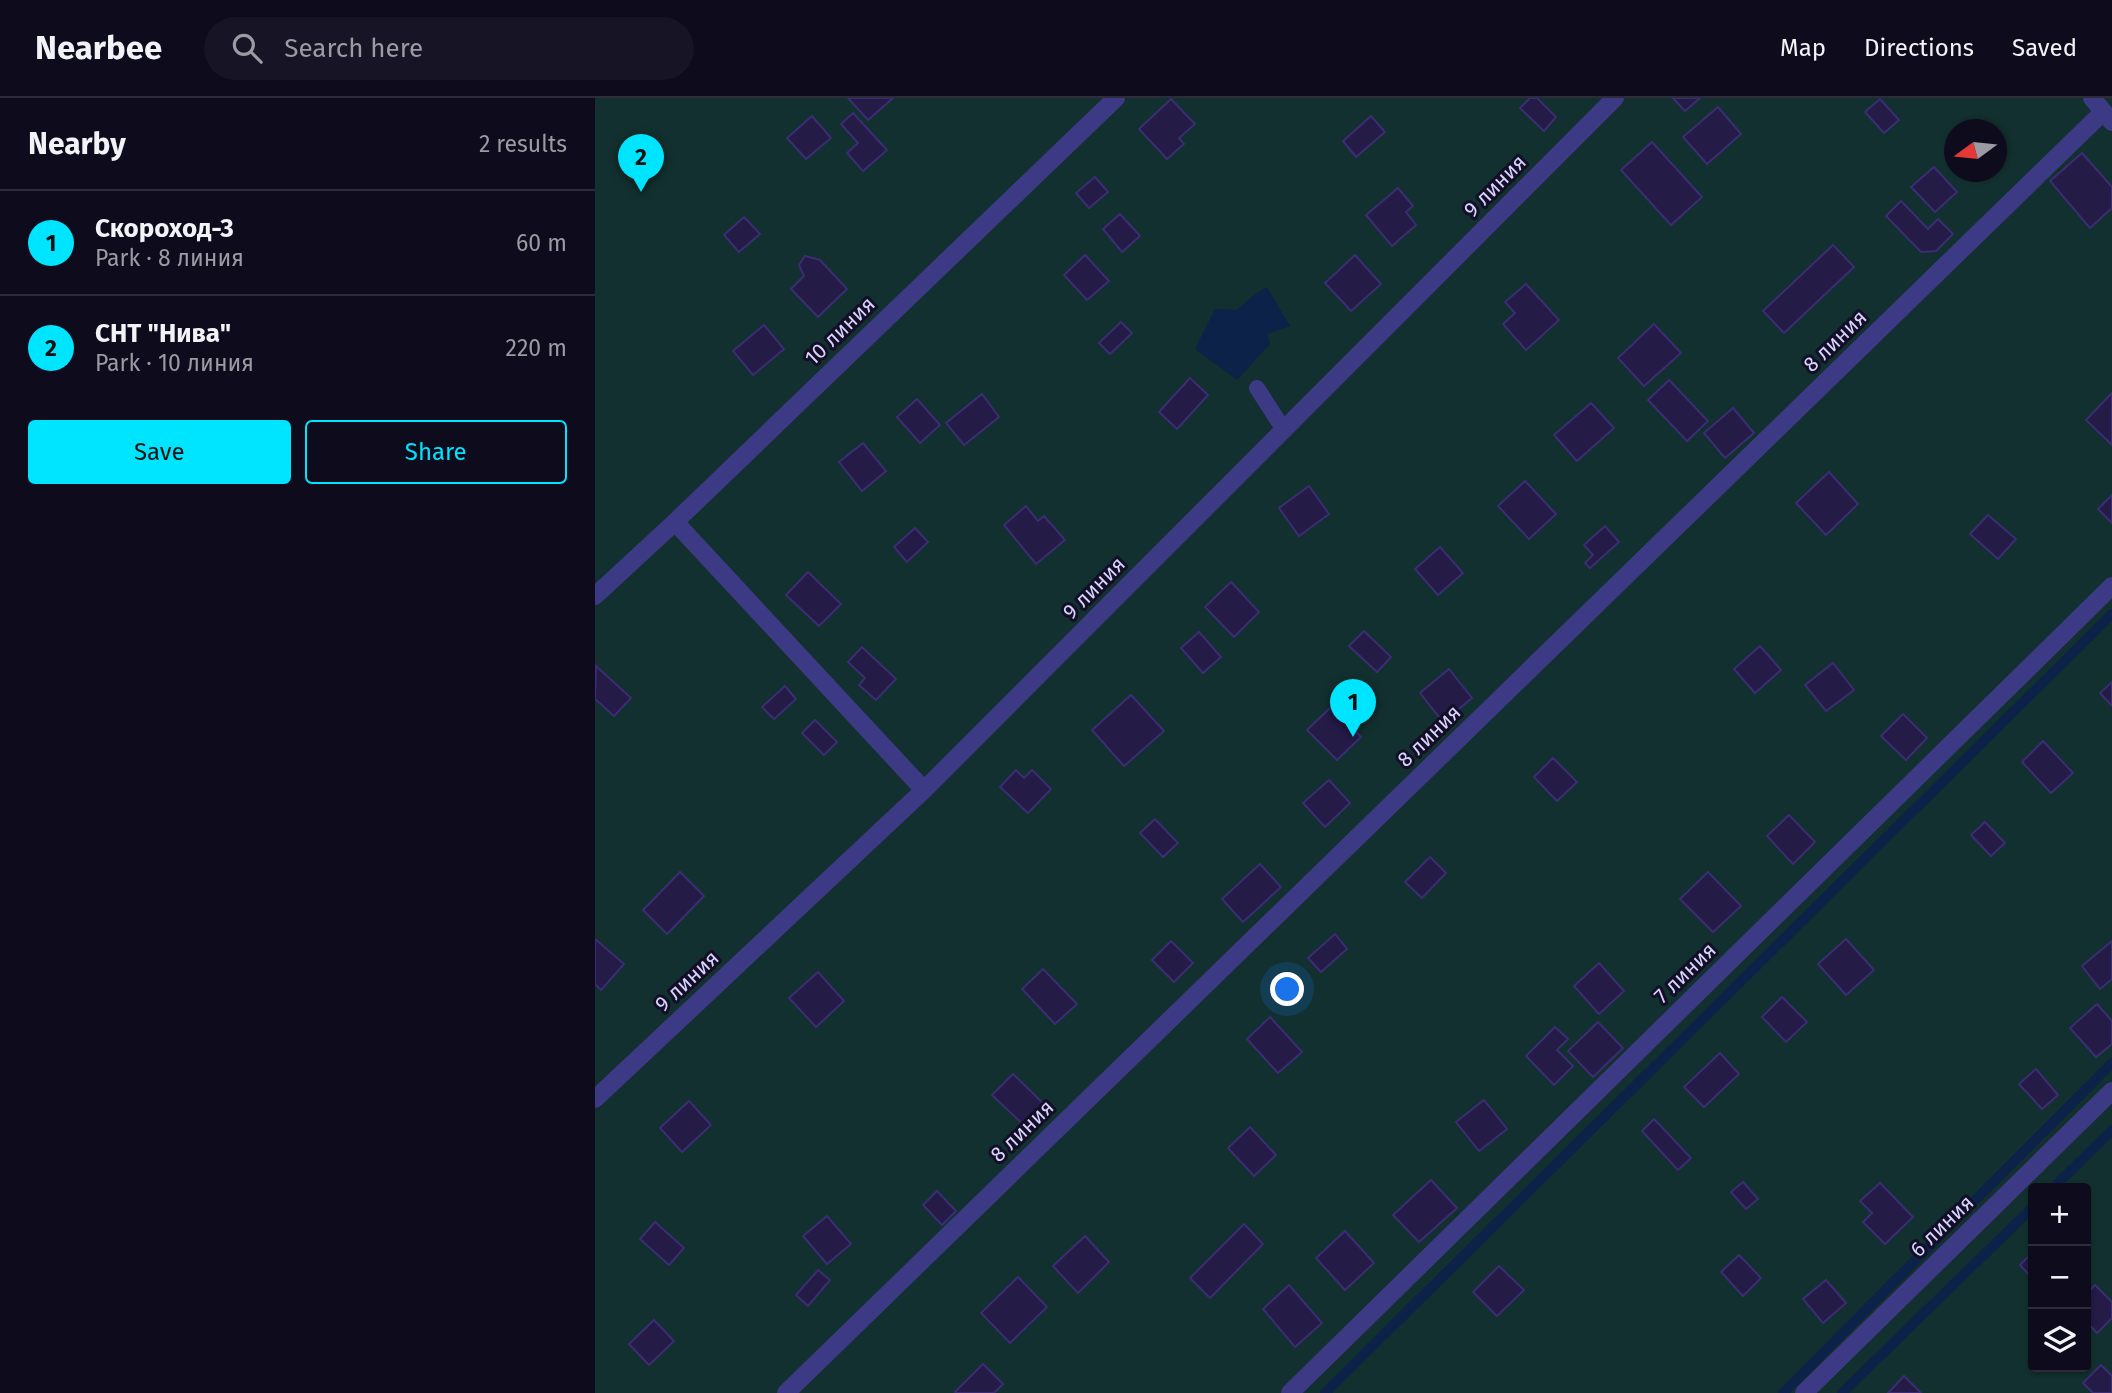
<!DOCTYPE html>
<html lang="en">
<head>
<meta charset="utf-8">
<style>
	:root { --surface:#0e0b1c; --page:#171425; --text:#f1f3f6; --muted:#9b9ba3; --line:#2e2b3b; --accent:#00e5ff }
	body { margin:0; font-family:"Fira Sans",sans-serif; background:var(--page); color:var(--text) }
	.controls { position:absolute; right:21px; bottom:21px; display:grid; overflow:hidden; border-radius:7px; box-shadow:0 2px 5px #0004 }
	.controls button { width:63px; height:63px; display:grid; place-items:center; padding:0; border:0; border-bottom:2px solid var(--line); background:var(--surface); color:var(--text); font:35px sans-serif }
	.compass { position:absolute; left:1349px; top:21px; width:63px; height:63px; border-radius:50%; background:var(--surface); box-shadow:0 2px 5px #0004; rotate:255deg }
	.you { position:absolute; left:693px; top:892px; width:24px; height:24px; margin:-18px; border:5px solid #fff; border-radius:50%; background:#1a73e8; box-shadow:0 0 0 10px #1a73e833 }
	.badge { display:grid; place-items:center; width:46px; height:46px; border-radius:50%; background:var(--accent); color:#111; font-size:23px; font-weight:700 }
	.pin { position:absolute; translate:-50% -58px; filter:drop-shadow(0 2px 4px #0008) }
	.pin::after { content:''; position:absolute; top:37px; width:24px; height:21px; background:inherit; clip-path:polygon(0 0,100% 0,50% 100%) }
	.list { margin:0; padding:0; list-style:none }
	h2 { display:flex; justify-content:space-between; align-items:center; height:91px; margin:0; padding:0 28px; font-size:30px }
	h2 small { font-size:23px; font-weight:400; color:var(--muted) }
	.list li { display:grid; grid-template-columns:46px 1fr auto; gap:21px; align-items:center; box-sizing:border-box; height:105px; padding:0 28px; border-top:2px solid var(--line) }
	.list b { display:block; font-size:26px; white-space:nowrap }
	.list p { margin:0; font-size:23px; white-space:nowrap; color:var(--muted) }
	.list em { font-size:23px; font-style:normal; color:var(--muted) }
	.actions { display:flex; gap:14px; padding:21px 28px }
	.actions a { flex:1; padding:16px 0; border:2px solid var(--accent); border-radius:7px; text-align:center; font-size:24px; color:var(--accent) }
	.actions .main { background:var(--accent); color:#111 }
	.icon { flex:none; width:38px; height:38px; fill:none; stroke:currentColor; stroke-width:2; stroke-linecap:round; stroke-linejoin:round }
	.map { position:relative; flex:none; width:1517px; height:1295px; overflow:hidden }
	header { display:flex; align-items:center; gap:42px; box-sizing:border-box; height:98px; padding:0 35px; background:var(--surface); border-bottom:2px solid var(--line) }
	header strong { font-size:33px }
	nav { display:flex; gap:38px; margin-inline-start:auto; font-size:24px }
	.search { width:490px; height:63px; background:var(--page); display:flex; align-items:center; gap:18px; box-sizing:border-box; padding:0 24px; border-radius:38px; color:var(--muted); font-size:26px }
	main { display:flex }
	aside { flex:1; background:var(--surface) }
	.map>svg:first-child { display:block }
</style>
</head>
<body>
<header>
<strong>Nearbee</strong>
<div class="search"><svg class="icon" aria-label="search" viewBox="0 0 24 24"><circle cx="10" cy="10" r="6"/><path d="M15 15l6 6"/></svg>Search here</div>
<nav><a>Map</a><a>Directions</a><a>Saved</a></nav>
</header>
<main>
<aside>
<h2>Nearby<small>2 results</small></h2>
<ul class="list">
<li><span class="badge">1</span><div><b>Скороход-3</b><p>Park · 8 линия</p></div><em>60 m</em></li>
<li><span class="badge">2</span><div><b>СНТ &quot;Нива&quot;</b><p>Park · 10 линия</p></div><em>220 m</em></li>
</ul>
<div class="actions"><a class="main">Save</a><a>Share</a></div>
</aside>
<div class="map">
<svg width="1517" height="1295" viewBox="0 0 1517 1295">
	<rect width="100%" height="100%" fill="#130f26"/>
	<path fill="#12302f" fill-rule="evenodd" d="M 0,0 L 1517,0 L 1517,1295 L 0,1295 ZM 1360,32 L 1402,32 L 1402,74 L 1360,74 ZM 1438,1090 L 1491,1090 L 1491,1269 L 1438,1269 Z"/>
	<path fill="#0c2248" d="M 672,189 L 695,228 L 672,236 L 675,246 L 642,282 L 600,251 L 620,211 L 642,212 L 659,197 Z"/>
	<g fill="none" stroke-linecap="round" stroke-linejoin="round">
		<g stroke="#0c2248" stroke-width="10">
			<path d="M 1458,1090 L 1517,1032"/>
			<path d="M 730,1295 L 1517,516"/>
			<path d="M 1188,1295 L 1517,965"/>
			<path d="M 1247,1295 L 1438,1109"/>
		</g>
	</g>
	<g fill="#241b47" stroke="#3b2d73" stroke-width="2">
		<path d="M 253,0 L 298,0 L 273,22 Z"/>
		<path d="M 935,0 L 942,0 L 961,19 L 949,33 L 925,10 Z"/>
		<path d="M 1078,0 L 1105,0 L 1090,13 Z"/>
		<path d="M 576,1 L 600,26 L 584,40 L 589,46 L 572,61 L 544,31 Z"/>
		<path d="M 1285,1 L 1304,22 L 1289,35 L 1270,14 Z"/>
		<path d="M 1123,9 L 1146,36 L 1112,66 L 1088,39 Z"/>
		<path d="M 258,15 L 292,52 L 268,73 L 252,55 L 263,45 L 246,26 Z"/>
		<path d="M 217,18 L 236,40 L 211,61 L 192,40 Z"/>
		<path d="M 776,18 L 790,34 L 761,59 L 748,43 Z"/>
		<path d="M 1057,44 L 1107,99 L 1076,127 L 1026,72 Z"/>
		<path d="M 1487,55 L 1517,89 L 1517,110 L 1495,130 L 1455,83 Z"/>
		<path d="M 1339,69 L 1362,94 L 1340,114 L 1316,89 Z"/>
		<path d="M 500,79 L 513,94 L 494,110 L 481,95 Z"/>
		<path d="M 803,90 L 818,108 L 811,114 L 821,127 L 797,148 L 771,117 Z"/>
		<path d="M 1306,103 L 1333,131 L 1343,121 L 1358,136 L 1341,153 L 1326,154 L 1291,118 Z"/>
		<path d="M 525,116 L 545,138 L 527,154 L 508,131 Z"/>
		<path d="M 149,119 L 165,136 L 144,154 L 129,137 Z"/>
		<path d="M 1238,147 L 1259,169 L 1189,235 L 1168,213 Z"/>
		<path d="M 490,157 L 514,183 L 492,202 L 469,177 Z"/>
		<path d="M 760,157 L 786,186 L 756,213 L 730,185 Z"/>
		<path d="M 210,158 L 225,162 L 252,191 L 223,219 L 196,191 L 209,178 L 204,167 Z"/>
		<path d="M 931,186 L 964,222 L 931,252 L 908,226 L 920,215 L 910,204 Z"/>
		<path d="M 526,224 L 537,235 L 515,256 L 504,245 Z"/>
		<path d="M 1059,226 L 1086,255 L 1049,288 L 1023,260 Z"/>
		<path d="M 169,227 L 189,251 L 158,277 L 138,253 Z"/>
		<path d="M 595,280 L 613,297 L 582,331 L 564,314 Z"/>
		<path d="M 1074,282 L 1113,323 L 1092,343 L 1053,302 Z"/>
		<path d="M 1517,295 L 1517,347 L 1491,322 Z"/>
		<path d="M 387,296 L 404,319 L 369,347 L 351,325 Z"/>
		<path d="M 322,301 L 345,327 L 325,345 L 302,319 Z"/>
		<path d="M 996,305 L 1019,330 L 982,363 L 959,337 Z"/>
		<path d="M 1138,310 L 1159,335 L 1130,360 L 1109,335 Z"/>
		<path d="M 268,345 L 291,373 L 267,393 L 244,364 Z"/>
		<path d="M 1234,374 L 1263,406 L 1231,437 L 1201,405 Z"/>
		<path d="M 930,383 L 961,416 L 934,441 L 903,408 Z"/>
		<path d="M 714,388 L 734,416 L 704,438 L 684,410 Z"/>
		<path d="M 1517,397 L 1517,425 L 1503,411 Z"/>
		<path d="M 431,408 L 443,423 L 449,418 L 470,442 L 441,466 L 409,427 Z"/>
		<path d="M 1393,417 L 1421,441 L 1403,461 L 1375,436 Z"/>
		<path d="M 1010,428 L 1024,444 L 995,470 L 990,465 L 998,457 L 989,447 Z"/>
		<path d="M 320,430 L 333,444 L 312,464 L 299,449 Z"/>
		<path d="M 845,449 L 868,475 L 843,497 L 820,471 Z"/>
		<path d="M 213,474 L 246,506 L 224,528 L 191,497 Z"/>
		<path d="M 636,484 L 664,514 L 639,539 L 610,509 Z"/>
		<path d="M 769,533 L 796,559 L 782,574 L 754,548 Z"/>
		<path d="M 604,534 L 626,559 L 608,575 L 586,550 Z"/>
		<path d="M 1165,548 L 1186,572 L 1160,595 L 1139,571 Z"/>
		<path d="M 267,549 L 301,581 L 281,602 L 264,587 L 270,580 L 253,564 Z"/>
		<path d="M 1238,565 L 1259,592 L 1231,613 L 1210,587 Z"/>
		<path d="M 1,568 L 36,600 L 19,618 L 0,601 Z"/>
		<path d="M 854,571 L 877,600 L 848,624 L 825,595 Z"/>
		<path d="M 1517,584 L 1517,608 L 1505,595 Z"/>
		<path d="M 190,588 L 201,601 L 179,621 L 167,609 Z"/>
		<path d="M 536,597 L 569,633 L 529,668 L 497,632 Z"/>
		<path d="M 736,609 L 766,639 L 742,662 L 712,632 Z"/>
		<path d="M 1308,616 L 1332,640 L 1311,662 L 1286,638 Z"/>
		<path d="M 220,622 L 242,644 L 229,657 L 207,635 Z"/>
		<path d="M 1448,643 L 1478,675 L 1456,695 L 1427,664 Z"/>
		<path d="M 958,660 L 982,684 L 962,703 L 939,679 Z"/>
		<path d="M 421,672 L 429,680 L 437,672 L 456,691 L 433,715 L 405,689 Z"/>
		<path d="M 734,682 L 755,705 L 730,729 L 708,705 Z"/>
		<path d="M 1194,717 L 1220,744 L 1198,766 L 1172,738 Z"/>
		<path d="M 560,721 L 583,745 L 568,759 L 545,735 Z"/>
		<path d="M 1390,724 L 1410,745 L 1396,758 L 1376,737 Z"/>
		<path d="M 835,759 L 851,775 L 827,800 L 810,784 Z"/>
		<path d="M 665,766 L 686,789 L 648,824 L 627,801 Z"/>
		<path d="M 85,774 L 109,798 L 72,836 L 48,812 Z"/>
		<path d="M 1113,774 L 1146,808 L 1118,834 L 1085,801 Z"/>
		<path d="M 740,836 L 752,851 L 726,874 L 713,860 Z"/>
		<path d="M 0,841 L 29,866 L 6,892 L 0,886 Z"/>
		<path d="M 1251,841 L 1279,872 L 1251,897 L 1223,866 Z"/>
		<path d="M 576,843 L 598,865 L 579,884 L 557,862 Z"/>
		<path d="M 1517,843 L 1517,881 L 1505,891 L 1487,868 Z"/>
		<path d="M 1004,865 L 1029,893 L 1004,916 L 979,888 Z"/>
		<path d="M 448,871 L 482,906 L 460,926 L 427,891 Z"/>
		<path d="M 223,874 L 249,903 L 221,929 L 194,900 Z"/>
		<path d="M 1187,899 L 1212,924 L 1191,944 L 1167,919 Z"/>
		<path d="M 1502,906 L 1517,923 L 1517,946 L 1501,959 L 1475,930 Z"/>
		<path d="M 675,919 L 707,954 L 683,975 L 652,941 Z"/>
		<path d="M 1003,924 L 1028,950 L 998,979 L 973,953 Z"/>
		<path d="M 960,929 L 973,941 L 962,952 L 978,968 L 959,987 L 931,958 Z"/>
		<path d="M 1125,955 L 1144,976 L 1109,1009 L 1089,989 Z"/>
		<path d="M 1441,971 L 1463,997 L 1447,1011 L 1424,986 Z"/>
		<path d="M 418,976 L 454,1011 L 434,1032 L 397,997 Z"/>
		<path d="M 889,1002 L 912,1031 L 884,1053 L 861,1024 Z"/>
		<path d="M 94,1003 L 116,1027 L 87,1054 L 65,1030 Z"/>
		<path d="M 1059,1021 L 1096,1060 L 1083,1072 L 1047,1033 Z"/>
		<path d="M 655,1029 L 681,1057 L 659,1078 L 633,1050 Z"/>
		<path d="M 836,1082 L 862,1110 L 824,1144 L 798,1117 Z"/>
		<path d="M 1148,1084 L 1163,1101 L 1151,1111 L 1136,1094 Z"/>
		<path d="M 1285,1085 L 1318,1119 L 1290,1146 L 1268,1124 L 1277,1115 L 1265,1103 Z"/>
		<path d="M 342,1093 L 361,1113 L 347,1127 L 328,1107 Z"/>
		<path d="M 232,1118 L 256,1146 L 232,1166 L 208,1138 Z"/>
		<path d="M 60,1124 L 89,1150 L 74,1167 L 45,1141 Z"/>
		<path d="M 649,1126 L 668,1146 L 615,1200 L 595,1180 Z"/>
		<path d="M 750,1133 L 779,1165 L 750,1192 L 721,1160 Z"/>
		<path d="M 490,1138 L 514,1164 L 483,1195 L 458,1168 Z"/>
		<path d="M 1438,1154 L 1438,1181 L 1425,1167 Z"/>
		<path d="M 1144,1157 L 1166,1180 L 1148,1198 L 1126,1174 Z"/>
		<path d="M 904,1168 L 929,1192 L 902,1218 L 878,1194 Z"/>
		<path d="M 223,1172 L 235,1182 L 213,1208 L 201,1197 Z"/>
		<path d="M 423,1179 L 452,1209 L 415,1245 L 386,1215 Z"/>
		<path d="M 1231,1182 L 1251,1205 L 1228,1225 L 1208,1201 Z"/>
		<path d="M 694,1187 L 727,1225 L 700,1249 L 668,1211 Z"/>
		<path d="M 1500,1187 L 1517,1204 L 1517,1220 L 1502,1235 L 1491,1223 L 1491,1196 Z"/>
		<path d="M 59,1222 L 79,1243 L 54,1267 L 34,1246 Z"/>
		<path d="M 388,1266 L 408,1286 L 399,1295 L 362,1295 L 360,1294 Z"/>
		<path d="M 1506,1267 L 1517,1278 L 1517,1295 L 1498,1295 L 1488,1285 Z"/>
		<path d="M 1309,1278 L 1326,1295 L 1293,1295 Z"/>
	</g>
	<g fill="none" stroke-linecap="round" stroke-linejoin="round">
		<path stroke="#3d3a85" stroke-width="16" d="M 662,290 L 689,332"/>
		<g stroke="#3d3a85" stroke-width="18">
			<path d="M 1497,0 L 1517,24"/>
			<path d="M 80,424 L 329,692"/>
			<path d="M 0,498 L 80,424 L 521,0"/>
			<path d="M 0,1001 L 329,692 L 1020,0"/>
			<path d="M 191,1295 L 1508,14"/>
			<path d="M 695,1295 L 1517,488"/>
			<path d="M 1209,1295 L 1517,993"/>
		</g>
	</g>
	<g text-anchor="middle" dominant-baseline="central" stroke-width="6" stroke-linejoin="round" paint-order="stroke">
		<g font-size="21" fill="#d9d4ff" stroke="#130f26">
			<text transform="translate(900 88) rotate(-45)">9 линия</text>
			<text transform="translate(245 233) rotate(-44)">10 линия</text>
			<text transform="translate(1240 243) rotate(-44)">8 линия</text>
			<text transform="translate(499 490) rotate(-45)">9 линия</text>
			<text transform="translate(834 638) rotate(-44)">8 линия</text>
			<text transform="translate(1090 875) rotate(-44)">7 линия</text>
			<text transform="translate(92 883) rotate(-43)">9 линия</text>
			<text transform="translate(427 1033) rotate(-44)">8 линия</text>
			<text transform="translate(1347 1128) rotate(-44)">6 линия</text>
		</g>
	</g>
</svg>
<div class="controls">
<button>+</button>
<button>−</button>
<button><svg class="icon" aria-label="layers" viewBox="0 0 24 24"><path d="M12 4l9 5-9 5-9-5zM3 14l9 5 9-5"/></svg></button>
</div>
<svg class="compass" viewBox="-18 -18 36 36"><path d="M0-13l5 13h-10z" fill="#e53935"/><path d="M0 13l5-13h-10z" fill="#9b9ba3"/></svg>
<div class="you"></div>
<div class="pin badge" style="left:758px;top:639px">1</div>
<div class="pin badge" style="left:46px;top:94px">2</div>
</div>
</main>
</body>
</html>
